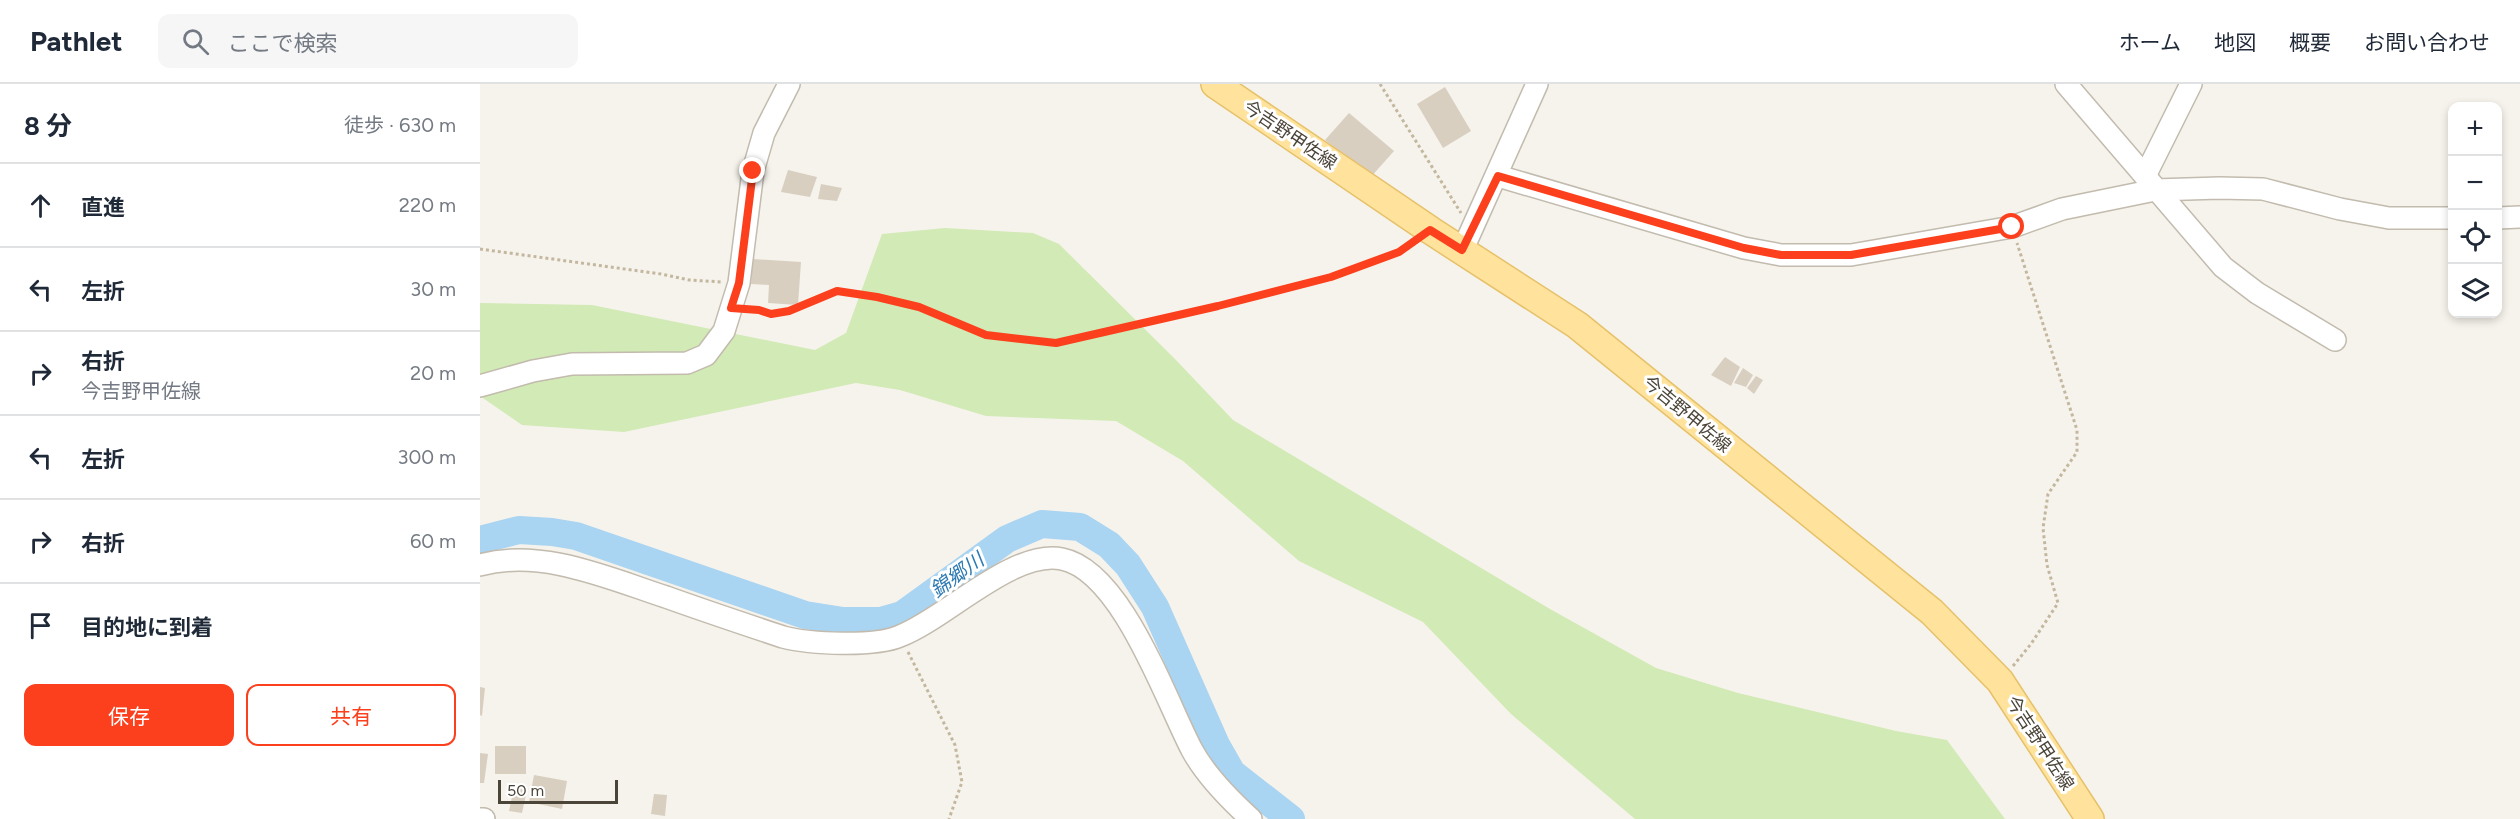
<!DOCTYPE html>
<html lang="ja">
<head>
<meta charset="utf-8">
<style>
	:root { --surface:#fff; --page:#f6f6f7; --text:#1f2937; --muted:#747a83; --line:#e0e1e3; --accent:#fc3f1d }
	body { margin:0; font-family:Figtree,"Noto Sans JP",sans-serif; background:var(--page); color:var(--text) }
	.controls { position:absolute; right:18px; top:18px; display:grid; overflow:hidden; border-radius:12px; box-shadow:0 3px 9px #0003 }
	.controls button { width:54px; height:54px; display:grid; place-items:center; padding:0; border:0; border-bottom:2px solid var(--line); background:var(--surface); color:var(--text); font:30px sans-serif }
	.scale { position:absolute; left:18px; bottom:15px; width:120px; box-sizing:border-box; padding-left:6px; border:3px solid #4b4439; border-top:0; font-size:16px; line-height:21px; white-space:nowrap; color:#4b4439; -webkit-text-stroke:4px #fff; paint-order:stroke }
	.stop { position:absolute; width:18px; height:18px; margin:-14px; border:4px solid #fc3f1d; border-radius:50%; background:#fff }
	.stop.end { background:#fc3f1d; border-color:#fff; box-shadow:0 2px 6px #0008 }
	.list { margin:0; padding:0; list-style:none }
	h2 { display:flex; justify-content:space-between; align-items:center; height:78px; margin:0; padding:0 24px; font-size:26px }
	h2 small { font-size:20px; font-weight:400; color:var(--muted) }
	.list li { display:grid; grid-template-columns:39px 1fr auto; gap:18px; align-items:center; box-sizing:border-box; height:84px; padding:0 24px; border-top:2px solid var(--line) }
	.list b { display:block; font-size:22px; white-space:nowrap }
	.list p { margin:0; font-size:20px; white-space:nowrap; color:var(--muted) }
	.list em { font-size:20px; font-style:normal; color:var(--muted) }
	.actions { display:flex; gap:12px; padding:18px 24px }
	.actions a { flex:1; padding:14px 0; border:2px solid var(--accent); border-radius:12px; text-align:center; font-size:21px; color:var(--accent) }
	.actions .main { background:var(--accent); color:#fff }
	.icon { flex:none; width:33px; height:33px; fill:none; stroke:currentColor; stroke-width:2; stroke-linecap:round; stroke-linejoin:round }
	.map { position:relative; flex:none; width:2040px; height:735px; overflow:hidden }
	header { display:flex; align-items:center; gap:36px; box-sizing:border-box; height:84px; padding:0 30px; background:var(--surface); border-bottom:2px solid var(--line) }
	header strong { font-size:28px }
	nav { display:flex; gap:33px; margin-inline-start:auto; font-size:21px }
	.search { width:420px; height:54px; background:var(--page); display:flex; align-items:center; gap:15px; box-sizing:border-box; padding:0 21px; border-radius:12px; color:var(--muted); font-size:22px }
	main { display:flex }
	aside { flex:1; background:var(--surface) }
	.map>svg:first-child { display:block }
</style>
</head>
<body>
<header>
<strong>Pathlet</strong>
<div class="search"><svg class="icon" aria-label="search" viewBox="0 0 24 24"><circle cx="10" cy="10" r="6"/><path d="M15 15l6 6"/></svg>ここで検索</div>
<nav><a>ホーム</a><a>地図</a><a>概要</a><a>お問い合わせ</a></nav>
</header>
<main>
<aside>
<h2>8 分<small>徒歩 · 630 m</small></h2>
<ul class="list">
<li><svg class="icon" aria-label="ahead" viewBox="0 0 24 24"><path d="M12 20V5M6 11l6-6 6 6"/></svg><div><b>直進</b></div><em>220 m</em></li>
<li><svg class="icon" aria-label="left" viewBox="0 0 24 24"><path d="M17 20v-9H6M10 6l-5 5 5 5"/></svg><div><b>左折</b></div><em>30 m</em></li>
<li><svg class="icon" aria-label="right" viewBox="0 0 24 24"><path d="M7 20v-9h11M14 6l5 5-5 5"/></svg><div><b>右折</b><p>今吉野甲佐線</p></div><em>20 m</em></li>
<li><svg class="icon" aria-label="left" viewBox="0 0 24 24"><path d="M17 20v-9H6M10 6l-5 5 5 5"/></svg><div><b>左折</b></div><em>300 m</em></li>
<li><svg class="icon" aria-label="right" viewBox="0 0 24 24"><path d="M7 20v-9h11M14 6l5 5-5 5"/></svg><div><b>右折</b></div><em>60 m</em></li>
<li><svg class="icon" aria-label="arrive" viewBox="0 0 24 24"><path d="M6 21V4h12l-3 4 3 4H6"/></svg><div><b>目的地に到着</b></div></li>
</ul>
<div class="actions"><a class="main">保存</a><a>共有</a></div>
</aside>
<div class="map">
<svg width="2040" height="735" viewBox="0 0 2040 735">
	<rect width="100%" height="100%" fill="#f6f3ec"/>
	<path fill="#d2eab5" d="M 465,144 L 553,149 L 579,160 L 695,275 L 753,336 L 1070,525 L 1176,584 L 1258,609 L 1416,647 L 1467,656 L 1525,735 L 1155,735 L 1031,630 L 943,538 L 819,477 L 703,377 L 636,337 L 506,332 L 420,306 L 376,299 L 144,348 L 42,341 L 0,312 L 0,219 L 112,221 L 335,266 L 366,249 L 402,150 Z"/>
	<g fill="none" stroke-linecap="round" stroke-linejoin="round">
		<path stroke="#a9d4f2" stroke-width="28" d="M 0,456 L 39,446 L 72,448 L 96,452 L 325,531 L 363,537 L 401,537 L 422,531 L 527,455 L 562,440 L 600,443 L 629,461 L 648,481 L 675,523 L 736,661 L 752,689 L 811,735"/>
	</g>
	<g fill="#d8cfc1">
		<path d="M 965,3 L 991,47 L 963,64 L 937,20 Z"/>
		<path d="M 869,29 L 914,67 L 890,94 L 845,56 Z"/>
		<path d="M 308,86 L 337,93 L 330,113 L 301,108 Z"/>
		<path d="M 341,100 L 362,104 L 357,117 L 338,115 Z"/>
		<path d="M 273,175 L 321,178 L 318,221 L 288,219 L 289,201 L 271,200 Z"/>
		<path d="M 1245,273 L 1260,283 L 1251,302 L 1231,291 Z"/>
		<path d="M 1263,284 L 1273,291 L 1266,303 L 1254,299 Z"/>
		<path d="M 1276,292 L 1283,296 L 1274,310 L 1267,304 Z"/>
		<path d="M 0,603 L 5,604 L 2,632 L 0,631 Z"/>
		<rect x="15" y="662" width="31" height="28"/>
		<path d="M 0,669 L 8,670 L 4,699 L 0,699 Z"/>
		<path d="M 54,691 L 87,697 L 82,725 L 49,718 Z"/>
		<path d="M 34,703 L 47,706 L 42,729 L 29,727 Z"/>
		<path d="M 174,710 L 187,711 L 185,732 L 171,730 Z"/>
	</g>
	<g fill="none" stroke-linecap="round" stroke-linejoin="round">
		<g stroke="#c2bbae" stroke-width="24">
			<g id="minor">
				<path d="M 1586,0 L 1743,183 L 1777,209 L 1855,256"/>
				<path d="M 1018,92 L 1264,164 L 1301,171 L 1371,171 L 1532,143 L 1582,125 L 1675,106 L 1739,104 L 1783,105 L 1860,125 L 1909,134 L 1972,134"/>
				<path d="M 1665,92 L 1711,0"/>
				<path d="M 2018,134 L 2040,133"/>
				<path d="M 982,167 L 1057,0"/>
				<path d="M 0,302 L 53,287 L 92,280 L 207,279 L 226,271 L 244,247 L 259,199 L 273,87 L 284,49 L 309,0"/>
				<path d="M 0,481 C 61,464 128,494 186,513 C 225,527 264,540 303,553 C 330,560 395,563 420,552 C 465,535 533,465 582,475 C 642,487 686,617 712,666 C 726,692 749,715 771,735"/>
				<path d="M 0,735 L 4,735"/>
			</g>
		</g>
		<g stroke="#e6c16a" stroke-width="30">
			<path id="major" d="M 735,0 L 950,146 L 1097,241 L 1452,528 L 1520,597 L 1610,735"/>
		</g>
		<g stroke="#c4b79f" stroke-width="3" stroke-dasharray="3 3" stroke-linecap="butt">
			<path d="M 900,0 L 981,129"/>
			<path d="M 0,165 L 181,190 L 209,196 L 242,198"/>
			<path d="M 268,225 L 291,230 L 309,227 L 356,207 L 397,213 L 439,223 L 506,251 L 576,259 L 739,222 L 851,193 L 919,168 L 933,158"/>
			<path d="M 428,568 L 475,661 L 482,698 L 469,735"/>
			<path d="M 1533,582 L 1551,560 L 1578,519 L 1567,481 L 1563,444 L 1568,410 L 1597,368 L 1597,346 L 1537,159"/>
		</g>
		<use href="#minor" stroke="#fff" stroke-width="21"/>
		<use href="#major" stroke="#ffe39c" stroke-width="27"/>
	</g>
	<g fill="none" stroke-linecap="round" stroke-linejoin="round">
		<path stroke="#fc3f1d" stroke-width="8" d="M 273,87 L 259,199 L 251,224 L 279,226 L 291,230 L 309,227 L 357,207 L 397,213 L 439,223 L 506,251 L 576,259 L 738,222 L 851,193 L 919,168 L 950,146 L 982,166 L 1018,92 L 1264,164 L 1301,171 L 1371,171 L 1532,143"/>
	</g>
	<g text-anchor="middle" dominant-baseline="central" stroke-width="6" stroke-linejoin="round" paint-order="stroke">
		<g font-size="18" fill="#4b4439" stroke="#fff">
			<text transform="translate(810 51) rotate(34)">今吉野甲佐線</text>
			<text transform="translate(1207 330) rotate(40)">今吉野甲佐線</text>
			<text transform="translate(1560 659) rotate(57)">今吉野甲佐線</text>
		</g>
		<g font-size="20" font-style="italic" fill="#2e7ab2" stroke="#fff">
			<text transform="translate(477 491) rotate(-36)">錦郷川</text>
		</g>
	</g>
</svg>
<div class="controls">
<button>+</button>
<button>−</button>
<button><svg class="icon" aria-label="locate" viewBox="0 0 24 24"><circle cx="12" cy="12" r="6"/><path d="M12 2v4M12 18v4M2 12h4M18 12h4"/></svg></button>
<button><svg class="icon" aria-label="layers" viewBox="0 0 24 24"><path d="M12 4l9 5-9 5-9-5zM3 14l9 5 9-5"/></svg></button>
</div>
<div class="scale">50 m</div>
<div class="stop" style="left:1532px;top:143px"></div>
<div class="stop end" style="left:273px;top:87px"></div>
</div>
</main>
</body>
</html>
